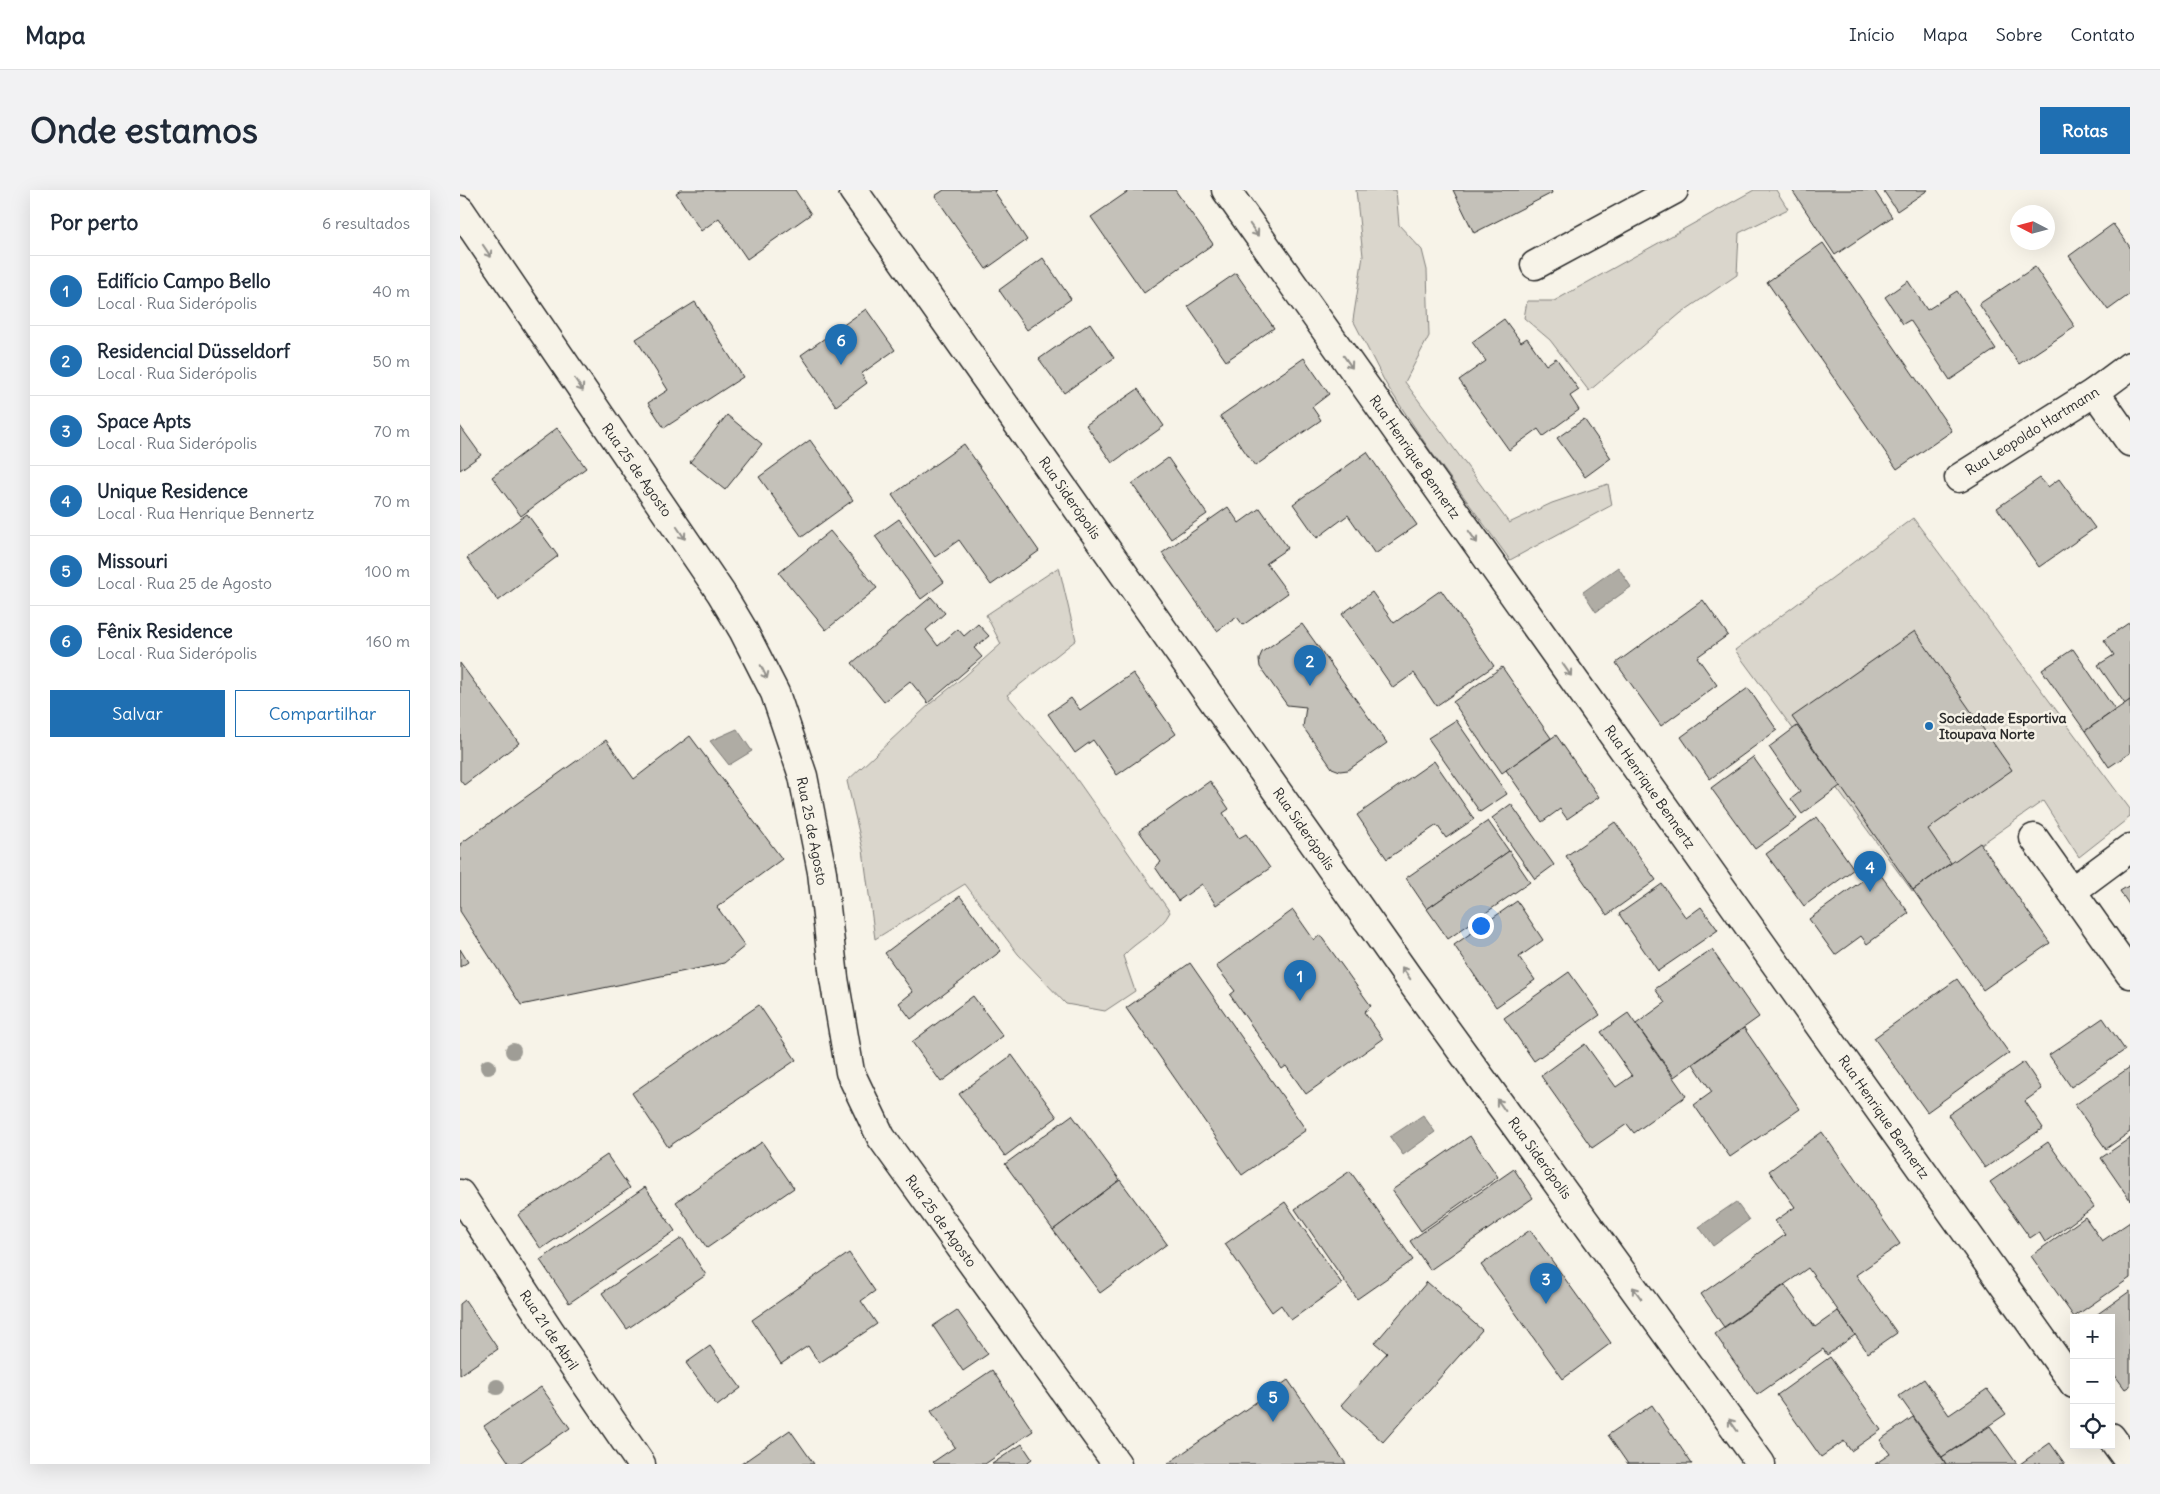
<!DOCTYPE html>
<html lang="pt">
<head>
<meta charset="utf-8">
<style>
	:root { --surface:#fff; --page:#f2f2f3; --text:#1f2937; --muted:#747a83; --line:#e0e1e3; --accent:#1f6fb2 }
	body { margin:0; font-family:Delius,sans-serif; background:var(--page); color:var(--text) }
	.controls { position:absolute; right:15px; bottom:15px; display:grid; overflow:hidden; border-radius:0px; box-shadow:0 5px 20px #0002 }
	.controls button { width:45px; height:45px; display:grid; place-items:center; padding:0; border:0; border-bottom:1px solid var(--line); background:var(--surface); color:var(--text); font:25px sans-serif }
	.compass { position:absolute; left:1550px; top:15px; width:45px; height:45px; border-radius:50%; background:var(--surface); box-shadow:0 5px 20px #0002; rotate:276deg }
	.you { position:absolute; left:1020px; top:735px; width:18px; height:18px; margin:-12px; border:4px solid #fff; border-radius:50%; background:#1a73e8; box-shadow:0 0 0 8px #1a73e833 }
	.badge { display:grid; place-items:center; width:32px; height:32px; border-radius:50%; background:var(--accent); color:#fff; font-size:16px; font-weight:700 }
	.pin { position:absolute; translate:-50% -41px; filter:drop-shadow(0 1px 2px #0008) }
	.pin::after { content:''; position:absolute; top:26px; width:18px; height:15px; background:inherit; clip-path:polygon(0 0,100% 0,50% 100%) }
	.list { margin:0; padding:0; list-style:none }
	h2 { display:flex; justify-content:space-between; align-items:center; height:65px; margin:0; padding:0 20px; font-size:21px }
	h2 small { font-size:16px; font-weight:400; color:var(--muted) }
	.list li { display:grid; grid-template-columns:32px 1fr auto; gap:15px; align-items:center; box-sizing:border-box; height:70px; padding:0 20px; border-top:1px solid var(--line) }
	.list b { display:block; font-size:19px; white-space:nowrap }
	.list p { margin:0; font-size:16px; white-space:nowrap; color:var(--muted) }
	.list em { font-size:16px; font-style:normal; color:var(--muted) }
	.actions { display:flex; gap:10px; padding:15px 20px }
	.actions a { flex:1; padding:11px 0; border:1px solid var(--accent); border-radius:0px; text-align:center; font-size:18px; color:var(--accent) }
	.actions .main { background:var(--accent); color:#fff }
	.icon { flex:none; width:28px; height:28px; fill:none; stroke:currentColor; stroke-width:2; stroke-linecap:round; stroke-linejoin:round }
	.map { position:relative; flex:none; width:1670px; height:1274px; overflow:hidden; border-radius:0px }
	header { display:flex; align-items:center; gap:30px; box-sizing:border-box; height:70px; padding:0 25px; background:var(--surface); border-bottom:1px solid var(--line) }
	header strong { font-size:24px }
	nav { display:flex; gap:28px; margin-inline-start:auto; font-size:18px }
	.intro { display:flex; align-items:center; justify-content:space-between; box-sizing:border-box; height:120px; padding:0 30px }
	h1 { margin:0; font-size:35px }
	.button { padding:12px 22px; border-radius:0px; background:var(--accent); color:#fff; font-size:18px; font-weight:700 }
	main { display:flex; gap:30px; padding:0 30px }
	aside { flex:1; background:var(--surface); border-radius:0px; box-shadow:0 5px 20px #0002 }
	.map>svg:first-child { display:block }
</style>
</head>
<body>
<header>
<strong>Mapa</strong>
<nav><a>Início</a><a>Mapa</a><a>Sobre</a><a>Contato</a></nav>
</header>
<div class="intro"><h1>Onde estamos</h1><a class="button">Rotas</a></div>
<main>
<aside>
<h2>Por perto<small>6 resultados</small></h2>
<ul class="list">
<li><span class="badge">1</span><div><b>Edifício Campo Bello</b><p>Local · Rua Siderópolis</p></div><em>40 m</em></li>
<li><span class="badge">2</span><div><b>Residencial Düsseldorf</b><p>Local · Rua Siderópolis</p></div><em>50 m</em></li>
<li><span class="badge">3</span><div><b>Space Apts</b><p>Local · Rua Siderópolis</p></div><em>70 m</em></li>
<li><span class="badge">4</span><div><b>Unique Residence</b><p>Local · Rua Henrique Bennertz</p></div><em>70 m</em></li>
<li><span class="badge">5</span><div><b>Missouri</b><p>Local · Rua 25 de Agosto</p></div><em>100 m</em></li>
<li><span class="badge">6</span><div><b>Fênix Residence</b><p>Local · Rua Siderópolis</p></div><em>160 m</em></li>
</ul>
<div class="actions"><a class="main">Salvar</a><a>Compartilhar</a></div>
</aside>
<div class="map">
<svg width="1670" height="1274" viewBox="0 0 1670 1274">
	<rect width="100%" height="100%" fill="#f7f3e8"/>
	<filter id="ink" filterUnits="userSpaceOnUse"><feTurbulence type="fractalNoise" baseFrequency=".02" numOctaves="2"/><feDisplacementMap in="SourceGraphic" scale="10" xChannelSelector="R" yChannelSelector="G"/><feConvolveMatrix kernelMatrix="1 2 1 2 8 2 1 2 1" color-interpolation-filters="sRGB"/></filter>
	<g filter="url(#ink)">
		<g fill="#dad6cc" stroke="#82807c">
			<path d="M 896,0 L 936,0 L 939,35 L 962,60 L 967,80 L 969,146 L 945,192 L 1049,333 L 1092,313 L 1148,294 L 1152,315 L 1050,370 L 969,259 L 926,194 L 893,130 L 903,66 Z"/>
			<path d="M 1294,0 L 1316,0 L 1328,19 L 1279,43 L 1277,85 L 1221,123 L 1129,201 L 1090,150 L 1064,128 L 1067,111 L 1094,111 Z"/>
			<path d="M 1453,328 L 1670,619 L 1670,627 L 1619,667 L 1583,611 L 1453,702 L 1275,460 Z"/>
			<path d="M 599,377 L 616,450 L 547,505 L 606,574 L 710,722 C 701,741 677,750 663,766 L 675,801 L 645,821 L 606,814 L 558,764 L 505,694 L 415,749 L 403,660 L 387,591 L 471,513 L 505,486 L 541,454 L 526,425 Z"/>
		</g>
		<g fill="#afaca4" stroke="#7a7874">
			<path d="M 1158,377 L 1171,397 L 1136,422 L 1123,402 Z"/>
			<path d="M 277,539 L 292,561 L 269,575 L 250,551 Z"/>
			<path d="M 963,925 L 975,942 L 943,965 L 930,947 Z"/>
			<path d="M 1276,1012 L 1289,1030 L 1253,1056 L 1239,1037 Z"/>
		</g>
		<g fill="#c4c1b9" stroke="#2b2b2b">
			<path d="M 221,0 L 335,0 L 351,24 L 287,69 L 259,28 L 241,41 L 216,3 Z"/>
			<path d="M 484,0 L 536,0 L 534,1 L 567,50 L 526,79 L 475,6 Z"/>
			<path d="M 670,0 L 715,0 L 753,54 L 684,103 L 631,27 Z"/>
			<path d="M 993,0 L 1091,0 L 1092,3 L 1014,43 Z"/>
			<path d="M 1332,0 L 1414,0 L 1432,27 L 1375,65 Z"/>
			<path d="M 1423,0 L 1468,0 L 1437,21 Z"/>
			<path d="M 1653,34 L 1670,57 L 1670,104 L 1648,120 L 1609,66 Z"/>
			<path d="M 1363,53 L 1492,241 L 1437,279 L 1307,92 Z"/>
			<path d="M 583,68 L 611,109 L 567,140 L 539,100 Z"/>
			<path d="M 1575,77 L 1615,137 L 1559,174 L 1519,114 Z"/>
			<path d="M 776,83 L 814,138 L 766,171 L 728,116 Z"/>
			<path d="M 1448,91 L 1467,120 L 1497,101 L 1536,159 L 1490,190 L 1450,130 L 1443,134 L 1425,107 Z"/>
			<path d="M 235,112 L 283,187 L 204,238 L 188,213 L 208,200 L 176,149 Z"/>
			<path d="M 406,119 L 435,160 L 401,184 L 407,193 L 376,216 L 341,165 Z"/>
			<path d="M 1044,129 L 1061,152 L 1067,148 L 1086,175 L 1096,168 L 1119,200 L 1110,206 L 1119,220 L 1083,246 L 1078,239 L 1049,260 L 999,190 L 1026,171 L 1012,152 Z"/>
			<path d="M 630,133 L 654,168 L 604,203 L 579,169 Z"/>
			<path d="M 844,168 L 869,204 L 852,217 L 861,230 L 795,276 L 760,226 Z"/>
			<path d="M 678,199 L 704,236 L 652,273 L 626,235 Z"/>
			<path d="M 267,225 L 302,254 L 265,300 L 230,272 Z"/>
			<path d="M 1124,229 L 1151,268 L 1125,287 L 1097,248 Z"/>
			<path d="M 0,236 L 21,265 L 0,280 Z"/>
			<path d="M 97,238 L 126,278 L 61,326 L 32,287 Z"/>
			<path d="M 350,250 L 393,310 L 342,347 L 299,287 Z"/>
			<path d="M 504,254 L 579,361 L 531,395 L 499,350 L 475,367 L 432,305 Z"/>
			<path d="M 907,262 L 957,335 L 915,364 L 888,325 L 857,348 L 833,314 Z"/>
			<path d="M 708,268 L 747,324 L 711,349 L 672,294 Z"/>
			<path d="M 1580,288 L 1588,297 L 1599,289 L 1635,338 L 1579,377 L 1537,318 Z"/>
			<path d="M 768,317 L 779,333 L 800,318 L 828,358 L 806,373 L 828,403 L 783,435 L 777,427 L 757,441 L 702,363 Z"/>
			<path d="M 67,324 L 98,366 L 38,411 L 7,368 Z"/>
			<path d="M 439,329 L 484,392 L 461,409 L 415,346 Z"/>
			<path d="M 370,341 L 417,398 L 366,440 L 319,383 Z"/>
			<path d="M 981,400 L 1034,476 L 976,516 L 954,483 L 933,498 L 882,424 L 912,402 L 934,433 Z"/>
			<path d="M 471,407 L 485,423 L 466,440 L 478,456 L 498,439 L 504,446 L 518,434 L 529,446 L 514,458 L 522,467 L 468,513 L 450,491 L 424,512 L 392,473 Z"/>
			<path d="M 1243,410 L 1268,445 L 1237,467 L 1257,495 L 1201,536 L 1156,473 Z"/>
			<path d="M 1670,432 L 1670,510 L 1665,514 L 1638,475 L 1654,465 L 1644,450 Z"/>
			<path d="M 842,434 L 927,553 L 888,580 L 880,581 L 872,578 L 843,537 L 846,517 L 827,515 L 800,477 L 799,469 L 802,462 Z"/>
			<path d="M 1455,441 L 1552,580 L 1468,639 L 1491,673 L 1453,700 L 1332,527 Z"/>
			<path d="M 1613,459 L 1655,520 L 1625,541 L 1582,480 Z"/>
			<path d="M 0,473 L 59,553 L 4,595 L 0,590 Z"/>
			<path d="M 1042,477 L 1091,548 L 1042,583 L 993,512 Z"/>
			<path d="M 673,483 L 716,544 L 657,585 L 633,550 L 615,563 L 588,524 L 611,508 L 620,520 Z"/>
			<path d="M 1288,498 L 1317,540 L 1250,589 L 1221,547 Z"/>
			<path d="M 1670,510 L 1670,563 L 1649,577 L 1625,541 Z"/>
			<path d="M 996,530 L 1047,604 L 1020,622 L 968,548 Z"/>
			<path d="M 1337,536 L 1380,596 L 1342,624 L 1331,609 L 1340,602 L 1309,557 Z"/>
			<path d="M 1096,545 L 1139,607 L 1107,629 L 1100,619 L 1082,632 L 1046,580 Z"/>
			<path d="M 230,546 L 322,669 L 257,717 L 285,756 L 264,773 L 61,815 L 0,721 L 0,654 L 146,550 L 174,589 Z"/>
			<path d="M 1293,567 L 1337,629 L 1295,659 L 1251,598 Z"/>
			<path d="M 974,571 L 1014,629 L 986,648 L 977,635 L 927,669 L 897,625 Z"/>
			<path d="M 750,591 L 769,619 L 763,623 L 779,648 L 786,644 L 810,678 L 756,715 L 742,694 L 718,711 L 695,677 L 701,672 L 679,641 Z"/>
			<path d="M 1051,614 L 1094,675 L 1075,689 L 1032,628 Z"/>
			<path d="M 1357,627 L 1394,679 L 1344,716 L 1306,664 Z"/>
			<path d="M 1028,631 L 1049,661 L 967,719 L 946,688 Z"/>
			<path d="M 1155,632 L 1196,690 L 1147,725 L 1106,666 Z"/>
			<path d="M 1520,653 L 1590,753 L 1523,800 L 1453,700 Z"/>
			<path d="M 1049,661 L 1070,692 L 988,749 L 967,719 Z"/>
			<path d="M 1417,680 L 1449,723 L 1407,754 L 1401,746 L 1375,765 L 1349,729 Z"/>
			<path d="M 1202,694 L 1226,728 L 1241,717 L 1258,740 L 1198,781 L 1159,724 Z"/>
			<path d="M 1670,695 L 1670,716 L 1660,701 Z"/>
			<path d="M 500,706 L 541,761 L 451,829 L 439,813 L 453,802 L 425,763 Z"/>
			<path d="M 1057,711 L 1083,750 L 1059,767 L 1075,790 L 1036,817 L 994,755 Z"/>
			<path d="M 833,720 L 854,750 L 860,745 L 911,816 L 904,822 L 923,849 L 846,904 L 826,876 L 822,879 L 770,805 L 775,801 L 756,776 Z"/>
			<path d="M 0,759 L 8,772 L 0,777 Z"/>
			<path d="M 1252,760 L 1299,827 L 1214,887 L 1176,834 L 1205,813 L 1195,799 Z"/>
			<path d="M 730,773 L 846,940 L 782,985 L 666,818 Z"/>
			<path d="M 1109,782 L 1140,825 L 1074,871 L 1044,828 Z"/>
			<path d="M 1497,789 L 1549,863 L 1467,922 L 1414,848 Z"/>
			<path d="M 513,806 L 543,846 L 481,892 L 452,852 Z"/>
			<path d="M 299,815 L 336,870 L 208,957 L 172,903 Z"/>
			<path d="M 1168,823 L 1226,906 L 1174,943 L 1167,934 L 1132,958 L 1081,886 L 1125,854 L 1156,897 L 1172,886 L 1141,842 Z"/>
			<path d="M 1643,828 L 1665,860 L 1611,897 L 1589,865 Z"/>
			<path d="M 1284,838 L 1340,919 L 1270,967 L 1234,915 L 1252,902 L 1233,874 Z"/>
			<path d="M 552,865 L 597,927 L 545,966 L 499,904 Z"/>
			<path d="M 1564,872 L 1582,899 L 1565,911 L 1583,938 L 1525,978 L 1488,925 Z"/>
			<path d="M 1670,877 L 1670,942 L 1646,959 L 1615,915 Z"/>
			<path d="M 612,925 L 660,990 L 593,1040 L 545,974 Z"/>
			<path d="M 1362,942 L 1440,1054 L 1396,1085 L 1437,1143 L 1408,1163 L 1348,1078 L 1264,1137 L 1241,1104 L 1325,1045 L 1315,1031 L 1335,1017 L 1309,981 Z"/>
			<path d="M 1010,946 L 1038,987 L 961,1041 L 932,1000 Z"/>
			<path d="M 1670,948 L 1670,1010 L 1641,968 Z"/>
			<path d="M 302,952 L 334,998 L 247,1058 L 216,1012 Z"/>
			<path d="M 1588,952 L 1634,1017 L 1585,1052 L 1579,1042 L 1570,1048 L 1530,992 Z"/>
			<path d="M 147,965 L 170,998 L 81,1059 L 58,1025 Z"/>
			<path d="M 1054,979 L 1073,1008 L 970,1080 L 950,1051 Z"/>
			<path d="M 890,981 L 953,1070 L 897,1109 L 835,1019 Z"/>
			<path d="M 660,990 L 707,1054 L 640,1103 L 593,1040 Z"/>
			<path d="M 185,997 L 215,1041 L 109,1113 L 80,1070 Z"/>
			<path d="M 825,1012 L 882,1094 L 831,1130 L 821,1115 L 812,1122 L 765,1054 Z"/>
			<path d="M 1625,1027 L 1642,1051 L 1670,1032 L 1670,1088 L 1614,1127 L 1571,1066 Z"/>
			<path d="M 1070,1040 L 1151,1153 L 1103,1189 L 1021,1075 Z"/>
			<path d="M 222,1048 L 246,1085 L 167,1139 L 142,1103 Z"/>
			<path d="M 389,1063 L 415,1101 L 401,1111 L 417,1134 L 359,1173 L 348,1156 L 321,1174 L 292,1130 Z"/>
			<path d="M 967,1092 L 1022,1140 L 923,1252 L 881,1215 L 927,1163 L 915,1153 Z"/>
			<path d="M 1325,1095 L 1355,1137 L 1378,1121 L 1395,1145 L 1367,1165 L 1363,1159 L 1297,1205 L 1255,1144 Z"/>
			<path d="M 1670,1101 L 1670,1196 L 1665,1199 L 1651,1180 L 1651,1128 L 1632,1128 Z"/>
			<path d="M 5,1110 L 38,1159 L 0,1185 L 0,1114 Z"/>
			<path d="M 497,1120 L 528,1164 L 503,1181 L 473,1136 Z"/>
			<path d="M 250,1156 L 281,1198 L 257,1216 L 226,1173 Z"/>
			<path d="M 1370,1167 L 1421,1240 L 1391,1261 L 1384,1251 L 1361,1267 L 1317,1205 Z"/>
			<path d="M 532,1180 L 573,1241 L 525,1274 L 475,1274 L 473,1272 L 495,1257 L 471,1221 Z"/>
			<path d="M 1464,1189 L 1489,1225 L 1527,1199 L 1546,1224 L 1482,1267 L 1439,1206 Z"/>
			<path d="M 828,1190 L 886,1274 L 707,1274 Z"/>
			<path d="M 81,1197 L 110,1238 L 58,1274 L 50,1274 L 24,1236 Z"/>
			<path d="M 1192,1215 L 1232,1274 L 1168,1274 L 1148,1245 Z"/>
			<path d="M 1453,1227 L 1486,1274 L 1415,1274 L 1430,1264 L 1420,1250 Z"/>
			<path d="M 1530,1236 L 1557,1274 L 1486,1274 L 1482,1267 Z"/>
			<path d="M 330,1240 L 354,1274 L 281,1274 Z"/>
			<path d="M 1590,1253 L 1605,1274 L 1560,1274 Z"/>
			<path d="M 562,1254 L 572,1269 L 565,1274 L 532,1274 Z"/>
		</g>
		<g fill="none" stroke-linecap="round" stroke-linejoin="round">
			<g stroke="#2b2b2b" stroke-width="31">
				<g id="street">
					<path d="M 1075,75 L 1214,0"/>
					<path d="M 1635,202 L 1670,252"/>
					<path d="M 1499,288 L 1635,202 L 1670,176"/>
					<path d="M 1574,648 L 1670,784"/>
					<path d="M 1612,701 L 1670,658"/>
					<path d="M 0,1004 L 90,1141 L 181,1274"/>
				</g>
			</g>
			<g stroke="#2b2b2b" stroke-width="31">
				<g id="secondary">
					<path d="M 393,0 L 950,790 L 1301,1274"/>
					<path d="M 766,0 L 1614,1194"/>
					<path d="M 0,20 L 261,403 L 283,440 L 315,503 L 343,586 L 362,682 L 374,788 L 390,882 L 421,947 L 657,1274"/>
					<path d="M 1651,1247 L 1670,1273"/>
				</g>
			</g>
			<use href="#street" stroke="#f7f3e8" stroke-width="28"/>
			<use href="#secondary" stroke="#f7f3e8" stroke-width="28"/>
		</g>
		<g fill="#9f9d96">
			<circle cx="53" cy="861" r="8"/>
			<circle cx="28" cy="877" r="8"/>
			<circle cx="37" cy="1197" r="8"/>
		</g>
		<defs><path id="oneway-shaft" d="M-6 0H5M1.5-3L5.5 0L1.5 3" fill="none" stroke-width="1.6" stroke-linecap="round" stroke-linejoin="round" transform="scale(1.25)"/></defs>
		<g stroke="#918f8a">
			<use href="#oneway-shaft" transform="translate(794 40) rotate(55)"/>
			<use href="#oneway-shaft" transform="translate(27 61) rotate(56)"/>
			<use href="#oneway-shaft" transform="translate(888 172) rotate(55)"/>
			<use href="#oneway-shaft" transform="translate(119 195) rotate(56)"/>
			<use href="#oneway-shaft" transform="translate(221 343) rotate(56)"/>
			<use href="#oneway-shaft" transform="translate(1013 347) rotate(55)"/>
			<use href="#oneway-shaft" transform="translate(1107 480) rotate(55)"/>
			<use href="#oneway-shaft" transform="translate(304 482) rotate(64)"/>
			<use href="#oneway-shaft" transform="translate(946 783) rotate(-125)"/>
			<use href="#oneway-shaft" transform="translate(1041 915) rotate(-126)"/>
			<use href="#oneway-shaft" transform="translate(1177 1103) rotate(-126)"/>
			<use href="#oneway-shaft" transform="translate(1273 1235) rotate(-126)"/>
		</g>
	</g>
	<circle fill="#1f6fb2" stroke="#f7f3e8" stroke-width="2" cx="1469" cy="536" r="5"/>
	<g text-anchor="middle" dominant-baseline="central" stroke-width="5" stroke-linejoin="round" paint-order="stroke">
		<g font-size="14" fill="#2b2b2b" stroke="#f7f3e8">
			<text transform="translate(1572 241) rotate(-32)">Rua Leopoldo Hartmann</text>
			<text transform="translate(955 267) rotate(55)">Rua Henrique Bennertz</text>
			<text transform="translate(177 280) rotate(55)">Rua 25 de Agosto</text>
			<text transform="translate(610 308) rotate(55)">Rua Siderópolis</text>
			<text transform="translate(1190 597) rotate(55)">Rua Henrique Bennertz</text>
			<text transform="translate(844 639) rotate(55)">Rua Siderópolis</text>
			<text transform="translate(352 641) rotate(79)">Rua 25 de Agosto</text>
			<text transform="translate(1424 927) rotate(55)">Rua Henrique Bennertz</text>
			<text transform="translate(1080 968) rotate(54)">Rua Siderópolis</text>
			<text transform="translate(481 1031) rotate(54)">Rua 25 de Agosto</text>
			<text transform="translate(89 1140) rotate(56)">Rua 21 de Abril</text>
		</g>
		<g font-size="14" font-weight="bold" fill="#2b2b2b" stroke="#f7f3e8" text-anchor="start">
			<text x="1479" y="528">Sociedade Esportiva<tspan x="1479" dy="16">Itoupava Norte</tspan></text>
		</g>
	</g>
</svg>
<div class="controls">
<button>+</button>
<button>−</button>
<button><svg class="icon" aria-label="locate" viewBox="0 0 24 24"><circle cx="12" cy="12" r="6"/><path d="M12 2v4M12 18v4M2 12h4M18 12h4"/></svg></button>
</div>
<svg class="compass" viewBox="-18 -18 36 36"><path d="M0-13l5 13h-10z" fill="#e53935"/><path d="M0 13l5-13h-10z" fill="#747a83"/></svg>
<div class="you"></div>
<div class="pin badge" style="left:840px;top:811px">1</div>
<div class="pin badge" style="left:850px;top:496px">2</div>
<div class="pin badge" style="left:1086px;top:1114px">3</div>
<div class="pin badge" style="left:1410px;top:702px">4</div>
<div class="pin badge" style="left:813px;top:1232px">5</div>
<div class="pin badge" style="left:381px;top:175px">6</div>
</div>
</main>
</body>
</html>
